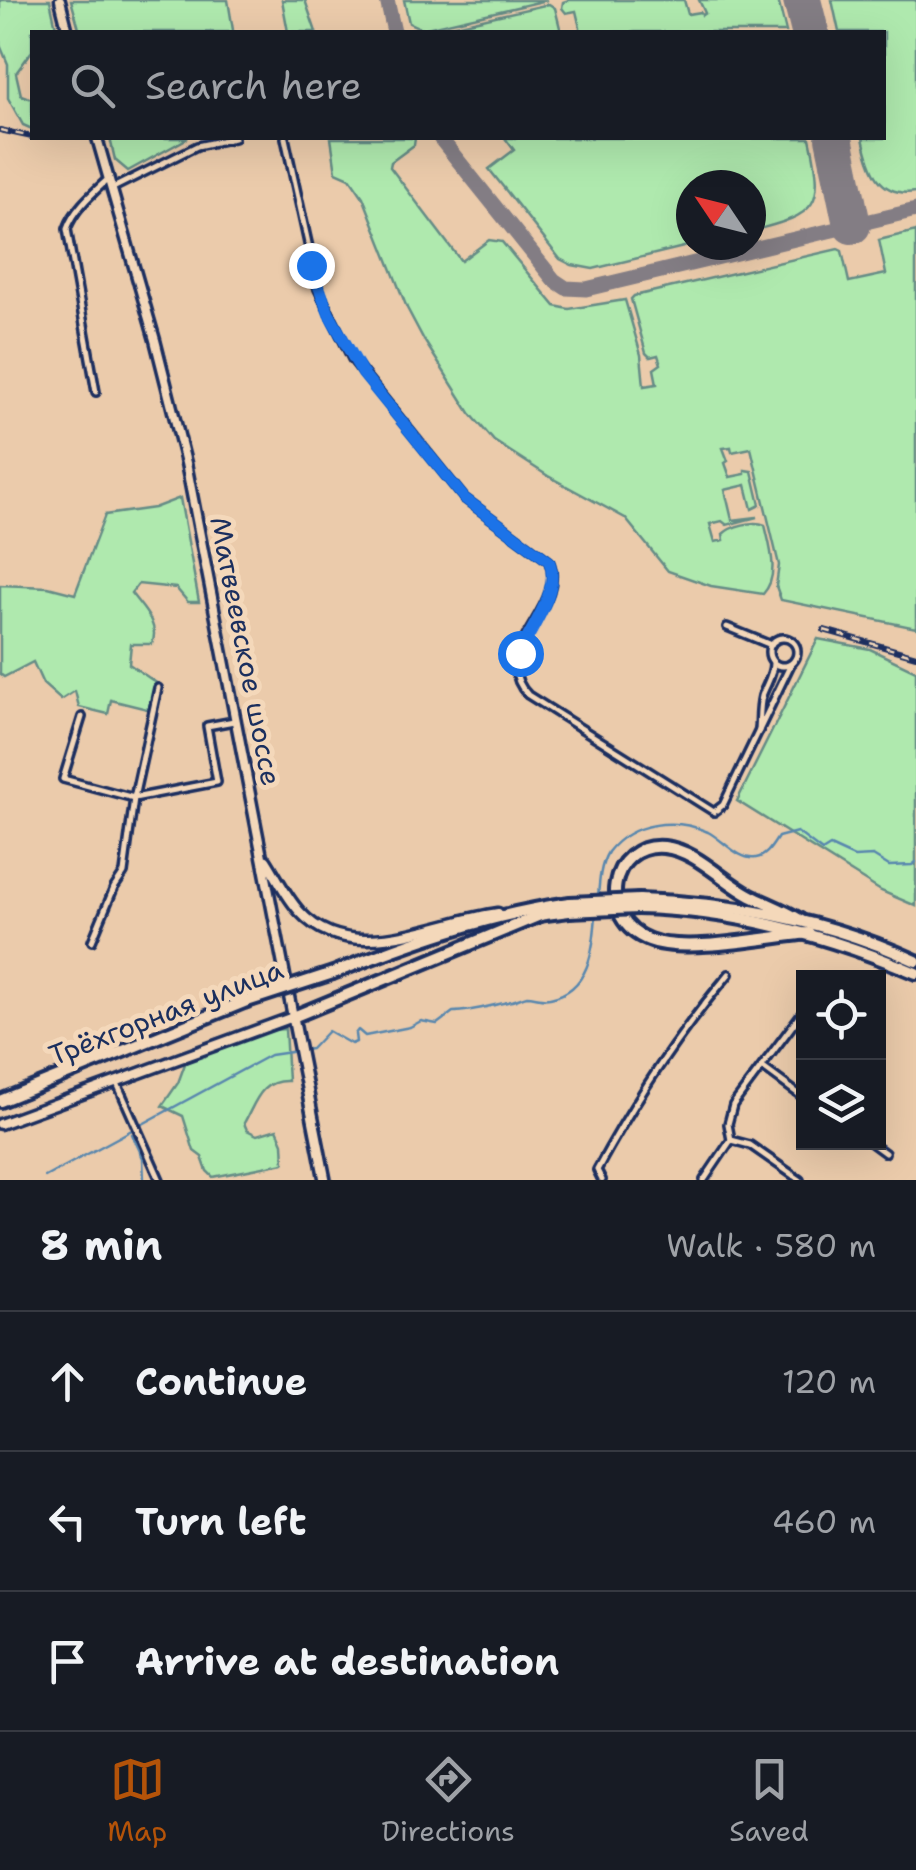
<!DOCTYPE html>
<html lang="en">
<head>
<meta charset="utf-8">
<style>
	:root { --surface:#171b24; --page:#20242c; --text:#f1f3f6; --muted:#9ea1a6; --line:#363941; --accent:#b45309 }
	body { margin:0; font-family:"Shantell Sans",sans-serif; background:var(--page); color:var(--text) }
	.controls { position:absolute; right:30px; bottom:30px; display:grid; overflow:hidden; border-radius:0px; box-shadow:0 10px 40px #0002 }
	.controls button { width:90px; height:90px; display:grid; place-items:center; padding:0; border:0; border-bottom:2px solid var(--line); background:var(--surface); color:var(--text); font:50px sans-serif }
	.compass { position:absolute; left:676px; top:170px; width:90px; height:90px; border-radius:50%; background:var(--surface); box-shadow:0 10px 40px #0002; rotate:305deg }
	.stop { position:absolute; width:30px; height:30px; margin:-22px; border:8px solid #1a73e8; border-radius:50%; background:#fff }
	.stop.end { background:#1a73e8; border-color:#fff; box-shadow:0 2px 10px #0008 }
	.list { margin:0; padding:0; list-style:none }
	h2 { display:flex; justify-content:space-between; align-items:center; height:130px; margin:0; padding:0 40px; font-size:42px }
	h2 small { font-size:32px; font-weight:400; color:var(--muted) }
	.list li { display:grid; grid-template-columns:65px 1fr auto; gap:30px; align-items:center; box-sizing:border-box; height:140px; padding:0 40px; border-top:2px solid var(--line) }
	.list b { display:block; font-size:38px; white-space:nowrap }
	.list em { font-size:32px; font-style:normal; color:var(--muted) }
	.icon { flex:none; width:55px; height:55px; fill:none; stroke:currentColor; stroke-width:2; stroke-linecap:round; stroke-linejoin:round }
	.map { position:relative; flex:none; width:916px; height:1180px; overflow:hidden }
	.search { position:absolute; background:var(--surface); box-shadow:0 10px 40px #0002; left:30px; right:30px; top:30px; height:110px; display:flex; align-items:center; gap:25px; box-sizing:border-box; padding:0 35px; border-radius:0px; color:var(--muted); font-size:38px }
	.sheet { height:550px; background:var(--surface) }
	nav { display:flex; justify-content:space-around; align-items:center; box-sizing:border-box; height:140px; border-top:2px solid var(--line); background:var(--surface); font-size:28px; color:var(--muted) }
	nav a { display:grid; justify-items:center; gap:5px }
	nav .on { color:var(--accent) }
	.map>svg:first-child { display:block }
</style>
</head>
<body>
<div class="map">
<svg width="916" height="1180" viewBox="0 0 916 1180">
	<rect width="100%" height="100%" fill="#ebcbab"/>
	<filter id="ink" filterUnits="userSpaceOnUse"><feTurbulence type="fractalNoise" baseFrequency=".01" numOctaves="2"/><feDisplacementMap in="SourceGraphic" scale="20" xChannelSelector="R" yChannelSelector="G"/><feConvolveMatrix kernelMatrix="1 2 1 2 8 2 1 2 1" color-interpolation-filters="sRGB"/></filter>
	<g filter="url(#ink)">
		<g fill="#afe9ae" stroke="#658c86" stroke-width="2.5">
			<path d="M 0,0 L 50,0 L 57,32 L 32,32 L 32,51 L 16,73 L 21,95 L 32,99 L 32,129 L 23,125 L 8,98 L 8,64 L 0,45 Z"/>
			<path d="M 71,0 L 228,0 L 233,30 L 232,32 L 80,32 Z"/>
			<path d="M 282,0 L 305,0 L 316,32 L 288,32 Z"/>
			<path d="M 404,0 L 547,0 L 422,29 L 409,23 Z"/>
			<path d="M 569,0 L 684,0 L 688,14 L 700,12 L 702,15 L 705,13 L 699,0 L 778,0 L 786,32 L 581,32 L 576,11 L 566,13 L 562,8 L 563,2 Z"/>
			<path d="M 832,0 L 916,0 L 916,192 C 878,198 870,168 863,138 L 884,138 L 884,32 L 839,32 Z"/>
			<path d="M 549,4 L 555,8 L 561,32 L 425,32 Z"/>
			<path d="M 110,138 L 188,138 L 128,171 L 115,160 Z"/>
			<path d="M 331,138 L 415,138 L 414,145 L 391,162 L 390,167 L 461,261 L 489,240 L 502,242 L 555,306 L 569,309 L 625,300 L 641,355 L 644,386 L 657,384 L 654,369 L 661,364 L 658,355 L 650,357 L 646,353 L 631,299 L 634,296 L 838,249 L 842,251 L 849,282 L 886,274 L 879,240 L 916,231 L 916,628 L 781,600 L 776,586 L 779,565 L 751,448 L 732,452 L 731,447 L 723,448 L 728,461 L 725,463 L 730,477 L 745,474 L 745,470 L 752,471 L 760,505 L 752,509 L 746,485 L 725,490 L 732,520 L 757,517 L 727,525 L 722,521 L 710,524 L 715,542 L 724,540 L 723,534 C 731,526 754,520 765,525 C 770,547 780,576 763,594 L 711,586 L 668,571 L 625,518 L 548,476 L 494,441 L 470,413 L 424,340 L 407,308 L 363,197 L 350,178 L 336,172 Z"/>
			<path d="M 505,138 L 810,138 C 825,206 819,214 751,231 L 751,185 L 691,185 L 692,245 L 593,269 L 572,265 L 560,259 L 489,169 L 514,150 Z"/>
			<path d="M 180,498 L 199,602 L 188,602 L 176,588 L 138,584 L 131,593 C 143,609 160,624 152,644 L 131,644 L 129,664 L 158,684 L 151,710 L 111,700 L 108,714 L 79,707 L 75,691 L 61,700 L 43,684 L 33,662 L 4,677 L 0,674 L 0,585 L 48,587 L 75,594 L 105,515 L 154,508 Z"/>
			<path d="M 818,639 L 870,649 L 916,671 L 916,906 L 881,891 L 737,801 Z"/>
			<path d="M 285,1029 L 288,1081 C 260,1080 256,1102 244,1123 L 247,1130 L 257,1135 L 277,1129 L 283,1143 L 284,1163 L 213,1177 L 207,1171 L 202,1157 L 194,1151 L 183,1116 L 162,1106 L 178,1083 L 186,1061 L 272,1030 Z"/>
		</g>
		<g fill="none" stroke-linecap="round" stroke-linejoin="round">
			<g stroke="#5987ae" stroke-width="2.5">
				<path d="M 598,898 C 599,883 600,865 608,852 C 631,822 675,817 708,832 C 722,839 739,861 756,858 C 767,856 772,846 778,837 L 797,832 L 822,851 L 830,846 L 854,857 L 873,856 L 889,866 L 912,865 L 916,862"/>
				<path d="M 132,1134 L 143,1158 L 144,1180"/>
				<path d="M 45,1177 L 270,1055 L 311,1049 L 328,1031 L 351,1044 L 356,1042 L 355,1034 L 358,1030 L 365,1036 L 410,1027 L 421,1021 L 437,1024 L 453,1012 C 473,1012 492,1005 512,1001 C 517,1000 522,997 527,996 C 535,996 541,1000 550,998 C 590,990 593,949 596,916"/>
			</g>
			<g stroke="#837d84" stroke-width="15">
				<path d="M 387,0 L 394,32"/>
				<path d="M 440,138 L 554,280 L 566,288 L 586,289 L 916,210"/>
			</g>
			<g stroke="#837d84" stroke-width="38">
				<path d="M 802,0 L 810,32"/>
				<path d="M 834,138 L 852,225"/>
			</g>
			<g stroke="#1b2f5e" stroke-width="12">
				<g id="street">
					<path d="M 285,138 L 318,289 L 352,359 L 464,498 L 549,561 C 569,607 486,652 528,695 L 714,812 L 723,805 L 791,664"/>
					<path d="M 113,188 L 197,146 L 234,138"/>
					<path d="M 96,392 L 67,229 C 74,209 92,194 107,180"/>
					<path d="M 727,627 L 771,645"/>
					<circle cx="783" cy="652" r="14"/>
					<path d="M 82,717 L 63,779 L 134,798 L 158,688"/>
					<path d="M 759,731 C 760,719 759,708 762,696 C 766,684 773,676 773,663"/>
					<path d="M 92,941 L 114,888 L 124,873 L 134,798 L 217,782 L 207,726 L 234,721"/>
					<path d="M 762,1067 L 804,1098"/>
					<path d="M 117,1083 L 160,1180"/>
					<path d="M 731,1140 L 750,1145 L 800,1180"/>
					<path d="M 870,1142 L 885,1153"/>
					<path d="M 602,1180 L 597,1170 C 635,1100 677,1035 729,974"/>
					<path d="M 704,1180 L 731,1140 L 728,1124 L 733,1105 L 804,1010"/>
				</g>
			</g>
			<g stroke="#1b2f5e" stroke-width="15">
				<g id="secondary">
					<path d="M 60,0 L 68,32"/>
					<path d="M 266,860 C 277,877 286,897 300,912 C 351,968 437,921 498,913"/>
					<path d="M 0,1124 L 293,1017 L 186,463 L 155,340 L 97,138"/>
				</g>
			</g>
			<g stroke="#1b2f5e" stroke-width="16">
				<path id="primary" d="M 293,1017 L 325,1180"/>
			</g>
			<g stroke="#1b2f5e" stroke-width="18">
				<g id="highway">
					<path d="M 639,900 C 735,903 828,920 916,961"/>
					<path d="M 637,908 C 734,910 827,935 916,973"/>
					<path d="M 538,915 L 569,911"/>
					<path d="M 800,920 C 784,910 767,904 751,896 C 723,882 696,850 664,847 C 608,842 596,920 649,940 C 684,954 769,937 809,933"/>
					<path d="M 333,973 C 411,942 486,915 570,903"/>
					<path d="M 293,1017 L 543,914"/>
					<path d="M 0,1101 L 244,1002"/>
				</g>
			</g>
			<use href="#street" stroke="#f4d8ba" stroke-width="5"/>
			<use href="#secondary" stroke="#f4d8ba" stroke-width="8"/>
			<use href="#primary" stroke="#f4d8ba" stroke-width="9"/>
			<use href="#highway" stroke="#f4d8ba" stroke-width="10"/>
			<g stroke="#1b2f5e" stroke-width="6">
				<g id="rail">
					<path d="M 0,130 L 32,137"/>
					<path d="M 824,630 L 916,656"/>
				</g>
			</g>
			<use href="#rail" stroke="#f4d8ba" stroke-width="2.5" stroke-dasharray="8" stroke-linecap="butt"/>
			<g stroke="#1b2f5e" stroke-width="18" stroke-linecap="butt">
				<g id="highway-bridge">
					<path d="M 570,903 L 639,900"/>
					<path d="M 569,911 L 637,908"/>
					<path d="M 244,1002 L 333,973"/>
				</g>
			</g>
			<use href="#highway-bridge" stroke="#f4d8ba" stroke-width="10"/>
		</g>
	</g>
	<g fill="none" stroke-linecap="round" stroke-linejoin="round" filter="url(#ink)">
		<path stroke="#1a73e8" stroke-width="12" d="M 311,265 L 329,314 L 363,374 L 464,498 L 549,561 C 561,589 531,628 520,653"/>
	</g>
	<g text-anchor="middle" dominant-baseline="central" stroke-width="10" stroke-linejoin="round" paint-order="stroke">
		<g font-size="28" fill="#1b2f5e" stroke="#f4d8ba">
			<text transform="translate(246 651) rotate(79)">Матвеевское шоссе</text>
			<text transform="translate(166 1012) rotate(-21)">Трёхгорная улица</text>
		</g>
	</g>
</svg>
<div class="controls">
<button><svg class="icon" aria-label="locate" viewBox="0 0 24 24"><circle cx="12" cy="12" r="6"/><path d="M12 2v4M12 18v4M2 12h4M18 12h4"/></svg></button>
<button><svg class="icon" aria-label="layers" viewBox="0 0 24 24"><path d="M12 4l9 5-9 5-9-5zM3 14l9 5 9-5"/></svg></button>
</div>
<svg class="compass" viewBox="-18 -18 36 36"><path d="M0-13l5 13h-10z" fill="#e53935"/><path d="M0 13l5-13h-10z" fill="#9ea1a6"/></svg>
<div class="stop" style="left:520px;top:653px"></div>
<div class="stop end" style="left:311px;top:265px"></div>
<div class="search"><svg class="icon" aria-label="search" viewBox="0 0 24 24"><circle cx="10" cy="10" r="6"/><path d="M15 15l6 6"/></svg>Search here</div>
</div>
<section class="sheet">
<h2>8 min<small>Walk · 580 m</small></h2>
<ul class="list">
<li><svg class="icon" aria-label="ahead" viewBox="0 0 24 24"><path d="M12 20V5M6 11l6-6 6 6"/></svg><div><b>Continue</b></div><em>120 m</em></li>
<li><svg class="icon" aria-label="left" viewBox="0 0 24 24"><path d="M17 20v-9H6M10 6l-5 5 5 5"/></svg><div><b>Turn left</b></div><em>460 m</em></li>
<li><svg class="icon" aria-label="arrive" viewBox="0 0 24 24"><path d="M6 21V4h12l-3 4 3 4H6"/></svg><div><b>Arrive at destination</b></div></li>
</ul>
</section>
<nav>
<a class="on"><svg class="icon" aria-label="map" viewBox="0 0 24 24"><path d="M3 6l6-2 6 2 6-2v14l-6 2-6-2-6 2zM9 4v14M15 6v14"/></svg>Map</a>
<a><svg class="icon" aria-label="directions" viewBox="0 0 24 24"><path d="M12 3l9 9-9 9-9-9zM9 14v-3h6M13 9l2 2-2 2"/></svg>Directions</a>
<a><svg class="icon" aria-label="saved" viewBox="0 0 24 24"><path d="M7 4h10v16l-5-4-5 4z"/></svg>Saved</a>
</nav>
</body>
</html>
